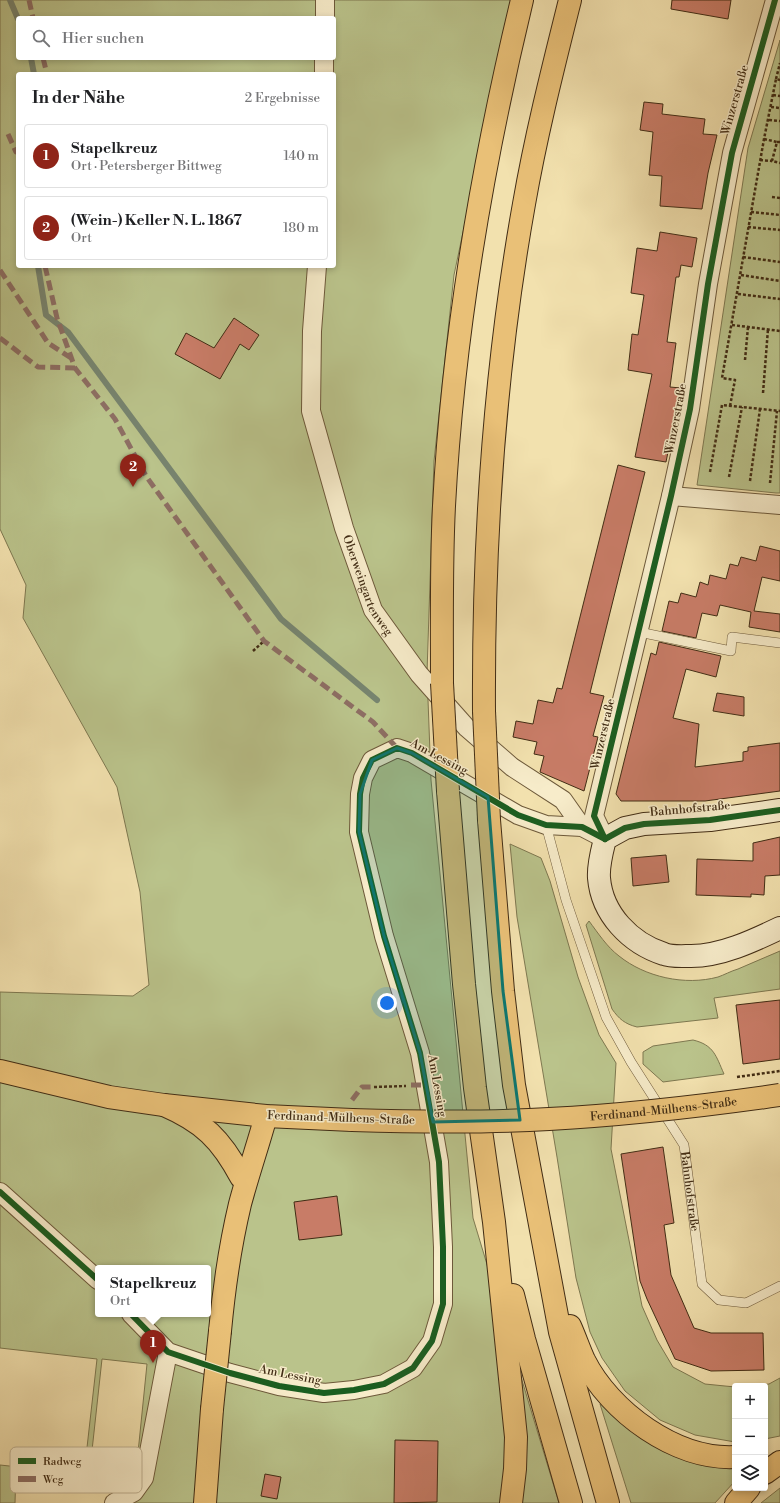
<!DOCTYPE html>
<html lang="de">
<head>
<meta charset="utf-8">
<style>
	:root { --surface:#fff; --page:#f6f6f6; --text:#202124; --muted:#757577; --line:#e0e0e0; --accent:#8f2418 }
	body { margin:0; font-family:"Libre Bodoni",serif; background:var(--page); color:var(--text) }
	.controls { position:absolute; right:12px; bottom:12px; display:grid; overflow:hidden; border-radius:4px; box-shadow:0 2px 6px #0003 }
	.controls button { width:36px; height:36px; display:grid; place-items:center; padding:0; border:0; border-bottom:1px solid var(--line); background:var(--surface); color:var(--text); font:20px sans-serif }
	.you { position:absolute; left:387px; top:1003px; width:14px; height:14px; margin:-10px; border:3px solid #fff; border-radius:50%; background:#1a73e8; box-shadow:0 0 0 6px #1a73e833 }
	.badge { display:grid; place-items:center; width:26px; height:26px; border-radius:50%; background:var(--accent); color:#fff; font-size:13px; font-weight:700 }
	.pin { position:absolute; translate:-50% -33px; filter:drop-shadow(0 1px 2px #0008) }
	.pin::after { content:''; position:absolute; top:21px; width:14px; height:12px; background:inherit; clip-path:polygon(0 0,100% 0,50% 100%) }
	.popup { position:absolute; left:95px; top:1265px; width:116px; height:52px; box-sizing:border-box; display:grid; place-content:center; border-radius:4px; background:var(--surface); filter:drop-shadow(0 1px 3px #0005); font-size:13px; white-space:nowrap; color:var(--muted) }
	.popup b { font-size:15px; color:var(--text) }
	.popup::after { content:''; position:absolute; left:50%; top:100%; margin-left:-8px; border:8px solid transparent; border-top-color:var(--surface) }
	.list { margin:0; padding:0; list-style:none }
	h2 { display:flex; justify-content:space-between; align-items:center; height:52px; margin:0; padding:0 16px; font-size:17px }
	h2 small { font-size:13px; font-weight:400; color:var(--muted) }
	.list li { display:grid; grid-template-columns:26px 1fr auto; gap:12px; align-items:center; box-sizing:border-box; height:64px; margin:0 8px 8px; padding:0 8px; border:1px solid var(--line); border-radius:4px }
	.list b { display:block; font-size:15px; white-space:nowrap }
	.list p { margin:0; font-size:13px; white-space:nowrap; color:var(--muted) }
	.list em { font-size:13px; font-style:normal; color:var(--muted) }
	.icon { flex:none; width:22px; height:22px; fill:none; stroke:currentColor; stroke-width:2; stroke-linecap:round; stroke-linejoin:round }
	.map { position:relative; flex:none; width:780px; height:1503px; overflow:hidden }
	.search { position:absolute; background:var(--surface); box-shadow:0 2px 6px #0003; left:16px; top:16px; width:320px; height:44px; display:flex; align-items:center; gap:10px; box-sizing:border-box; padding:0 14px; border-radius:4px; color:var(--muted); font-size:15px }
	.panel { position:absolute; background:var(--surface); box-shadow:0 2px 6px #0003; left:16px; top:72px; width:320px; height:196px; border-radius:4px }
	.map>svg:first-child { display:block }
</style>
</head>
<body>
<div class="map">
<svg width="780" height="1503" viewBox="0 0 780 1503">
	<rect width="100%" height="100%" fill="#f2e1ae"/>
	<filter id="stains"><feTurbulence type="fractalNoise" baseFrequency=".005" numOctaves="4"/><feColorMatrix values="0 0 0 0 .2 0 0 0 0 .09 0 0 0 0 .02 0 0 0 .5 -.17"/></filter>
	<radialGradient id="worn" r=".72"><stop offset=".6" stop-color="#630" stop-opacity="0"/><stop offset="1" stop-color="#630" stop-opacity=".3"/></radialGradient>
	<g fill="#bac38b" stroke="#7e7850" fill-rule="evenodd">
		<path d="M 0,0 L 512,0 L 454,275 L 434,461 L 427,673 L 431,780 L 473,1218 L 559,1503 L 114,1503 L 134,1492 L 147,1364 L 102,1359 L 89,1478 L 16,1469 L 15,1503 L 0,1503 L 0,1465 L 84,1474 L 97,1359 L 0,1348 L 0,992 L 133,996 L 149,985 L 140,892 L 117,787 L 23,618 L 26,585 L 0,529 ZM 18,18 L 334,18 L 334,58 L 18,58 ZM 18,74 L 334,74 L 334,266 L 18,266 ZM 98,1268 L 208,1268 L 208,1314 L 98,1314 Z"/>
		<path d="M 780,40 L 780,493 L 776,493 L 697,485 L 748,148 Z"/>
		<path d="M 510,844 L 541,858 L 550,881 L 578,977 L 599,1035 L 616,1063 L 611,1149 L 642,1306 L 657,1340 L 673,1367 L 705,1384 L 735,1387 L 735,1442 L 695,1435 L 660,1420 L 625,1391 L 602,1358 L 590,1332 L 576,1278 L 557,1157 L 517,917 Z"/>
		<path d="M 589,921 C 598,933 607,947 619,956 C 645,977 685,986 718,977 C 724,975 731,971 738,969 C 752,963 766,957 780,951 L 780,989 L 714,998 L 718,1018 L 637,1027 C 625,1024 619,1019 612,1009 L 586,925 Z"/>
		<path d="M 693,1040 C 714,1045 716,1056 724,1074 L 663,1082 L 643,1064 L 643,1052 L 653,1046 Z"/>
		<path d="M 780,1378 L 780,1436 L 765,1439 L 765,1386 L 752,1386 L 769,1384 Z"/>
		<path d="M 603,1402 L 735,1463 L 735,1481 L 715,1503 L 631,1503 L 600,1404 Z"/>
		<path d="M 780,1488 L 780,1503 L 761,1503 Z"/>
	</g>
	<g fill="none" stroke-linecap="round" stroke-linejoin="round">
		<g stroke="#77846f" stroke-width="6">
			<path d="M 10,0 L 18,19"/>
			<path d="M 31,58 L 34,74"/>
			<path d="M 38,266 L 46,315 L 68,332 L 281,619 L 377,700"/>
		</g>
	</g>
	<g fill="#c87c67" stroke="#412c14">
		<path d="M 672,0 L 731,0 L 728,19 L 671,9 Z"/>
		<path d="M 644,102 L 663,104 L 662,114 L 705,119 L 703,134 L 717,135 L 708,173 L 702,209 L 660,206 L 662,176 L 649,175 L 653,132 L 640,130 Z"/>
		<path d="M 660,232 L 697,238 L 692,267 L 681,265 L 679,277 L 676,277 L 667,342 L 676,343 L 670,387 L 681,388 L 673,433 L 672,432 L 666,462 L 635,457 L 652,374 L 628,370 L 632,334 L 638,335 L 644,295 L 631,293 L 637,248 L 657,251 Z"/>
		<path d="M 234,318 L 259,335 L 249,350 L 240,344 L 220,379 L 175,354 L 186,333 L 214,348 Z"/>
		<path d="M 618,465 L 645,472 L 590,693 L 604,696 L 593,736 L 598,737 L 584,791 L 540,772 L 544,756 L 534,754 L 537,742 L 513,737 L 516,721 L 533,724 L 538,700 L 553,703 L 557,688 L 562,689 Z"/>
		<path d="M 760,546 L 780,551 L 780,581 L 762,577 L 754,611 L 780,614 L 780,632 L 749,627 L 751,612 L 720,605 L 717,616 L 702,613 L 696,638 L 662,631 L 669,601 L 678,603 L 681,593 L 696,597 L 700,582 L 708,585 L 710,575 L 726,579 L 730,564 L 738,566 L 741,557 L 756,561 Z"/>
		<path d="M 659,642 L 721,656 L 716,677 L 686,669 L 673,718 L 699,724 L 695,767 L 743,761 L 743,752 L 748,751 L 748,747 L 780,743 L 780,791 L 705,801 L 621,801 L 616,794 L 651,653 L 656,655 Z"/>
		<path d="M 717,693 L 744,697 L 744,716 L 713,711 Z"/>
		<path d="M 780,837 L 780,875 L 765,876 L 764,895 L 751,894 L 751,897 L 696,895 L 697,859 L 753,861 L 753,843 Z"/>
		<path d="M 666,855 L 669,882 L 633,886 L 631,858 Z"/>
		<path d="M 780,1000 L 780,1059 L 743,1064 L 736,1005 Z"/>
		<path d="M 663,1147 L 674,1223 L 664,1225 L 671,1275 L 694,1328 L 711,1333 L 763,1333 L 764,1370 L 711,1371 L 675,1359 L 647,1299 L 640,1281 L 621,1154 Z"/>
		<path d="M 337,1196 L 342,1235 L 299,1240 L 294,1202 Z"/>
		<path d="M 395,1440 L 438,1441 L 437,1502 L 394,1503 Z"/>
		<path d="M 265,1474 L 281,1477 L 277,1499 L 261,1496 Z"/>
	</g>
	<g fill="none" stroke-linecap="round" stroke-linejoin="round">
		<g stroke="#6d593a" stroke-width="10">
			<g id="lane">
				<path d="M 639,632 L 731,651 L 732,637 L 780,643"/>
				<path id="s1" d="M 546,825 L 566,900 L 606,1017 L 631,1062 L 684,1145 L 702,1284 L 719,1300 L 746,1303 L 780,1286"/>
			</g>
		</g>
		<g stroke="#6d593a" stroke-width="20">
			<g id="street">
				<path d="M 325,18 L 325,0"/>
				<path d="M 324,74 L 324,58"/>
				<path id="s2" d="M 317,266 L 312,331 L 311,411 L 344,528 L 373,610 L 419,674 L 467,728 L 512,767 L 563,800 L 582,827"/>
				<path d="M 671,496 L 780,505"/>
				<path d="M 605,839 L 594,816 L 671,496 L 690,409 L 708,284 L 732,153 L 775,0"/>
				<path d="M 0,1192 L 98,1280"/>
				<path d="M 131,1314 L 168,1352 L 230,1373 L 279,1386 L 324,1393 L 354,1390 L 384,1384 L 413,1368 L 432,1341 L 443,1304 L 443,1247 L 439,1162 L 420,1053 L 384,936 L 359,832 L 360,794 L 363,778 L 372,760 L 397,748 L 412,753 L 518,815 L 546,825 L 582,827 L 605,839"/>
				<path d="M 114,1503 L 134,1492 L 144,1478 L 168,1352"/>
			</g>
		</g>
		<g stroke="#412c14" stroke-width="24">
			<path id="secondary" d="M 780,810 L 710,820 L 644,824 L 625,828 L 605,839 C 602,851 598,865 599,878 C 602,914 630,943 664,954 C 671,957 683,956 691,956 C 721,956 753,941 780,928"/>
		</g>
		<g stroke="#412c14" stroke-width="24">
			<path id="primary" d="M 0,1071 L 109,1097 L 164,1105 L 266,1116 L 352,1120"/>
		</g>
		<g stroke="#412c14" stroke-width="24">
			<g id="highway">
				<path d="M 442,683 C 442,624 441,565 444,506 C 453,335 482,166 522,0"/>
				<path d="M 484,711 C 483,540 494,372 524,204 C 536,135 553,68 570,0"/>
				<path d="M 448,791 L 464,984 L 475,1088 L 494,1222 L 516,1437 L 515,1469 L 511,1503"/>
				<path d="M 489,820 L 503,991 L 514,1085 L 560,1332 L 608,1503"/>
				<path d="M 164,1105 C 203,1122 221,1139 241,1177"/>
				<path d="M 513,1295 L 524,1339 L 571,1503"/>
				<path d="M 570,1326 C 575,1337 579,1349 584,1360 C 610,1412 676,1460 735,1457"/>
				<path d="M 220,1331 C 224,1288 230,1246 240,1204 C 248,1174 258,1145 266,1116"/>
				<path d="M 765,1473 L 780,1462"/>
				<path d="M 205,1503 L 212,1409"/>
				<path d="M 736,1503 L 749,1488"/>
			</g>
		</g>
		<g stroke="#412c14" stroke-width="2.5" stroke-dasharray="3 2" stroke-linecap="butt">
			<path d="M 776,79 L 780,63"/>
			<path d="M 773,95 L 780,96"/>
			<path d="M 771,107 L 780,108"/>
			<path d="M 769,120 L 780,121"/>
			<path d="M 764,139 L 777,142"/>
			<path d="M 780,142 L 777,142 L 772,161 L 780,163"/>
			<path d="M 760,160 L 772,161"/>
			<path d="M 772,197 L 780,198"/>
			<path d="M 751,212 L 780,215"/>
			<path d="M 748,227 L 780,230"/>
			<path d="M 743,257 L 780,262"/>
			<path d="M 741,275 L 780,281"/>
			<path d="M 738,294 L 780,299"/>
			<path d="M 732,325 L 780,331"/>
			<path d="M 745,360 L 748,327"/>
			<path d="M 763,393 L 768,329"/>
			<path d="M 730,406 L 735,380 L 722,378 L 764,139 L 776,79 L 780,80"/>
			<path d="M 710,472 L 722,405 L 780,411"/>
			<path d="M 729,477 L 742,407"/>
			<path d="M 750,481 L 760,409"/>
			<path d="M 770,483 L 777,411"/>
			<path d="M 253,651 L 264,641"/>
			<path d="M 374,1087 L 406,1086"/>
		</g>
		<use href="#lane" stroke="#f7ecca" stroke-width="9"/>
		<use href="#street" stroke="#f7ecca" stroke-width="18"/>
		<use href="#secondary" stroke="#f7ecca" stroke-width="22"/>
		<use href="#primary" stroke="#e9c077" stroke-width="22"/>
		<use href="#highway" stroke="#e9c077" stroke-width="22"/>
		<g stroke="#412c14" stroke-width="24" stroke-linecap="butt">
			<g id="primary-bridge">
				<path id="s3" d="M 352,1120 C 418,1122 483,1123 549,1119 C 626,1115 703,1106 780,1095"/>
			</g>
		</g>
		<g stroke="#412c14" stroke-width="24" stroke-linecap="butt">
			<g id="highway-bridge">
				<path d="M 442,683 L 448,791"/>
				<path d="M 484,711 L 489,820"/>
				<path d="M 212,1409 L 220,1331"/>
			</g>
		</g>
		<path stroke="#412c14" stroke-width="2.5" stroke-dasharray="3 2" stroke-linecap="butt" d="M 737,1077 L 780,1071"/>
		<use href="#primary-bridge" stroke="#e9c077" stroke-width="22"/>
		<use href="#highway-bridge" stroke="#e9c077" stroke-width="22"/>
		<g stroke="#8d6e63" stroke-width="5" stroke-dasharray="10 5" stroke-linecap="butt">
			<path d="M 29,0 L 33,18"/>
			<path d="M 43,58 L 47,74"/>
			<path d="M 8,134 L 16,152 L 18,152"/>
			<path d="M 45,266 L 57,318 L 75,368 L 115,419 L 146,476 L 264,641 L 373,722 L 397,748"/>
			<path d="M 0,270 L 48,343 L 71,358"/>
			<path d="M 0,338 L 38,367 L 75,368"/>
			<path d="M 411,1085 L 427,1085"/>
			<path d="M 352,1100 L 362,1087 L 374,1087"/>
		</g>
		<g stroke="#f7ecca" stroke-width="8">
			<g id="cycleway">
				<path d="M 605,839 L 594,816 L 671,496 L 690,409 L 708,284 L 732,153 L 775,0"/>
				<path d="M 605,839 L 625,828 L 644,824 L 710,820 L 780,810"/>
				<path d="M 0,1192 L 98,1280"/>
				<path d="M 131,1314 L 168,1352 L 230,1373 L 279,1386 L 324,1393 L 354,1390 L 384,1384 L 413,1368 L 432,1341 L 443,1304 L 443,1247 L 439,1162 L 420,1053 L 384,936 L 359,832 L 360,794 L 363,778 L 372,760 L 397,748 L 412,753 L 518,815 L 546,825 L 582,827 L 605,839"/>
			</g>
		</g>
		<use href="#cycleway" stroke="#1b5e20" stroke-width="6"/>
	</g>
	<path fill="#0f766e" fill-opacity="0.2" stroke="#0f766e" stroke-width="3" stroke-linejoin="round" d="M 397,748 L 412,753 L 488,797 L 503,991 L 520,1120 L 433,1122 L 420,1053 L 384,936 L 359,832 L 360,794 L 372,760 Z"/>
	<g text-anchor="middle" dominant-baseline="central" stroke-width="3" stroke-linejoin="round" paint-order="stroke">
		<g font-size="12" fill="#412c14" stroke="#f7ecca">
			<text transform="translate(735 100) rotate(-74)">Winzerstraße</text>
			<text transform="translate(676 419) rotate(-79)">Winzerstraße</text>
			<text stroke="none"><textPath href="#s2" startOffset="329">Oberweingartenweg</textPath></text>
			<text transform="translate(603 734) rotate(-77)">Winzerstraße</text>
			<text transform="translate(439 757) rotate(28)">Am Lessing</text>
			<text transform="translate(690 809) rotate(-5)">Bahnhofstraße</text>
			<text transform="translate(437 1086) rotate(80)">Am Lessing</text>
			<text stroke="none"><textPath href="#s3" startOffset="312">Ferdinand-Mülhens-Straße</textPath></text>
			<text transform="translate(341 1118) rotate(2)">Ferdinand-Mülhens-Straße</text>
			<text stroke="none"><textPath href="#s1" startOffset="398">Bahnhofstraße</textPath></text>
			<text transform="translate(290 1375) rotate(11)">Am Lessing</text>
		</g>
	</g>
	<rect x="10" y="1447" width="132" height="46" rx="6" fill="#f7ecca" stroke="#c0b293" stroke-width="1"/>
	<rect x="18" y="1458" width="18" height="6" fill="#1b5e20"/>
	<rect x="18" y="1476" width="18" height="6" fill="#8d6e63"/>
	<g font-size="11" fill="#412c14">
		<text x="43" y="1465">Radweg</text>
		<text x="43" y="1483">Weg</text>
	</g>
	<rect width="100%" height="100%" filter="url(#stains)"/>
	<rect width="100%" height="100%" fill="url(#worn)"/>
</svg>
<div class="controls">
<button>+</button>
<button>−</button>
<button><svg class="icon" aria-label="layers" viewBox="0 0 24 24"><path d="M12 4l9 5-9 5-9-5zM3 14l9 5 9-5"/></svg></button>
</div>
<div class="you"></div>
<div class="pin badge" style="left:153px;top:1363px">1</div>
<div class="popup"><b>Stapelkreuz</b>Ort</div>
<div class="pin badge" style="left:133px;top:487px">2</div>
<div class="search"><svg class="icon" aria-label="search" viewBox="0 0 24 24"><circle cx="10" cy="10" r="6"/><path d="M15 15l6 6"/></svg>Hier suchen</div>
<section class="panel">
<h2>In der Nähe<small>2 Ergebnisse</small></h2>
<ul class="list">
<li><span class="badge">1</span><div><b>Stapelkreuz</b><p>Ort · Petersberger Bittweg</p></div><em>140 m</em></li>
<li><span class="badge">2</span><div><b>(Wein-) Keller N. L. 1867</b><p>Ort</p></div><em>180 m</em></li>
</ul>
</section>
</div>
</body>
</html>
